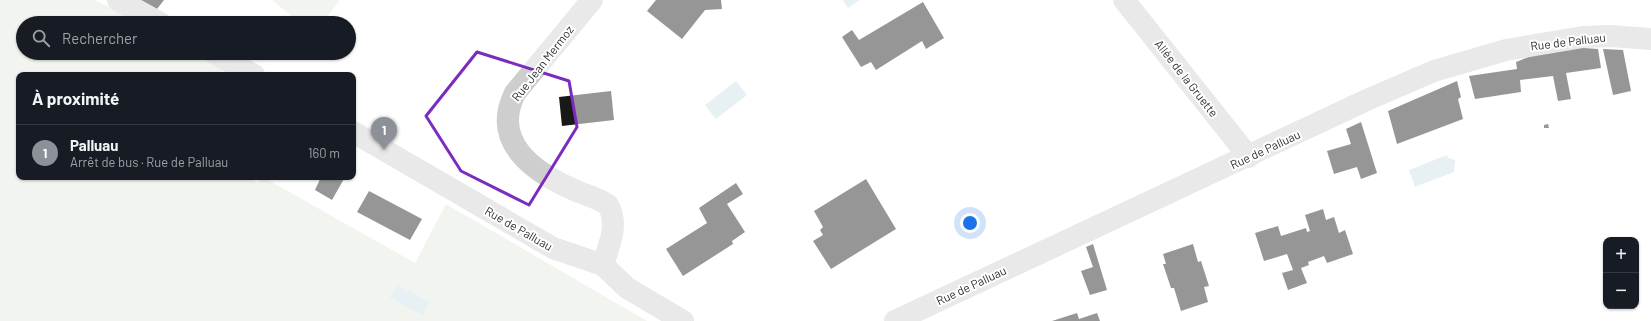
<!DOCTYPE html>
<html lang="fr">
<head>
<meta charset="utf-8">
<style>
	:root { --surface:#171b24; --page:#20242c; --text:#f1f3f6; --muted:#9ea1a6; --line:#363941; --accent:#8c9099 }
	body { margin:0; font-family:Barlow,sans-serif; background:var(--page); color:var(--text) }
	.controls { position:absolute; right:12px; bottom:12px; display:grid; overflow:hidden; border-radius:8px; box-shadow:0 1px 3px #0004 }
	.controls button { width:36px; height:36px; display:grid; place-items:center; padding:0; border:0; border-bottom:1px solid var(--line); background:var(--surface); color:var(--text); font:20px sans-serif }
	.you { position:absolute; left:970px; top:223px; width:14px; height:14px; margin:-10px; border:3px solid #fff; border-radius:50%; background:#1a73e8; box-shadow:0 0 0 6px #1a73e833 }
	.badge { display:grid; place-items:center; width:26px; height:26px; border-radius:50%; background:var(--accent); color:#fff; font-size:13px; font-weight:700 }
	.pin { position:absolute; translate:-50% -33px; filter:drop-shadow(0 1px 2px #0008) }
	.pin::after { content:''; position:absolute; top:21px; width:14px; height:12px; background:inherit; clip-path:polygon(0 0,100% 0,50% 100%) }
	.list { margin:0; padding:0; list-style:none }
	h2 { display:flex; justify-content:space-between; align-items:center; height:52px; margin:0; padding:0 16px; font-size:17px }
	h2 small { font-size:13px; font-weight:400; color:var(--muted) }
	.list li { display:grid; grid-template-columns:26px 1fr auto; gap:12px; align-items:center; box-sizing:border-box; height:56px; padding:0 16px; border-top:1px solid var(--line) }
	.list b { display:block; font-size:15px; white-space:nowrap }
	.list p { margin:0; font-size:13px; white-space:nowrap; color:var(--muted) }
	.list em { font-size:13px; font-style:normal; color:var(--muted) }
	.icon { flex:none; width:22px; height:22px; fill:none; stroke:currentColor; stroke-width:2; stroke-linecap:round; stroke-linejoin:round }
	.map { position:relative; flex:none; width:1651px; height:321px; overflow:hidden }
	.search { position:absolute; background:var(--surface); box-shadow:0 1px 3px #0004; left:16px; top:16px; width:340px; height:44px; display:flex; align-items:center; gap:10px; box-sizing:border-box; padding:0 14px; border-radius:22px; color:var(--muted); font-size:15px }
	.panel { position:absolute; background:var(--surface); box-shadow:0 1px 3px #0004; left:16px; top:72px; width:340px; height:108px; border-radius:8px }
	.map>svg:first-child { display:block }
</style>
</head>
<body>
<div class="map">
<svg width="1651" height="321" viewBox="0 0 1651 321">
	<rect width="100%" height="100%" fill="#fff"/>
	<g fill="#e3e7db">
		<path d="M 0,0 L 95,0 L 141,23 L 23,23 L 23,53 L 195,53 L 224,70 L 220,75 L 19,75 L 19,177 L 249,177 L 257,183 L 263,177 L 415,263 L 446,204 L 647,321 L 0,321 Z"/>
		<path d="M 272,0 L 340,0 L 322,23 L 300,23 Z"/>
	</g>
	<g fill="#c9e0e5">
		<path d="M 843,0 L 860,0 L 848,8 Z"/>
		<path d="M 736,81 L 747,95 L 716,119 L 705,105 Z"/>
		<path d="M 1447,155 L 1448,158 L 1455,160 L 1454,172 L 1415,187 L 1409,170 Z"/>
		<path d="M 397,285 L 430,302 L 423,315 L 390,298 Z"/>
	</g>
	<g fill="#181818">
		<path d="M 141,0 L 164,0 L 157,9 Z"/>
		<path d="M 656,0 L 721,0 L 722,9 L 705,10 L 682,39 L 647,11 Z"/>
		<path d="M 923,2 L 944,38 L 926,49 L 922,41 L 876,70 L 871,62 L 861,67 L 842,37 L 852,30 L 859,40 Z"/>
		<path d="M 1556,46 L 1598,49 L 1601,68 L 1566,73 L 1571,99 L 1558,101 L 1553,76 L 1520,80 L 1521,92 L 1475,99 L 1469,76 L 1517,69 L 1516,62 Z"/>
		<path d="M 1603,49 L 1623,50 L 1631,91 L 1613,95 Z"/>
		<path d="M 1457,81 L 1461,97 L 1458,99 L 1463,119 L 1397,144 L 1388,111 Z"/>
		<path d="M 611,91 L 614,120 L 562,126 L 559,97 Z"/>
		<path d="M 1361,122 L 1377,173 L 1361,179 L 1357,167 L 1334,174 L 1327,151 L 1351,144 L 1346,129 Z"/>
		<path d="M 1548,124 L 1549,128 L 1544,128 L 1544,125 Z"/>
		<path d="M 321,177 L 345,177 L 332,200 L 315,190 Z"/>
		<path d="M 866,179 L 896,229 L 831,269 L 813,241 L 823,235 L 820,230 L 823,227 L 814,211 Z"/>
		<path d="M 736,183 L 743,194 L 727,204 L 745,232 L 732,241 L 733,244 L 683,276 L 666,249 L 707,223 L 699,208 Z"/>
		<path d="M 369,191 L 422,219 L 410,240 L 357,212 Z"/>
		<path d="M 1323,209 L 1326,220 L 1334,217 L 1339,233 L 1345,230 L 1353,254 L 1327,263 L 1324,256 L 1308,262 L 1309,265 L 1301,268 L 1307,283 L 1288,290 L 1282,273 L 1293,270 L 1287,254 L 1264,261 L 1255,233 L 1278,226 L 1281,236 L 1306,228 L 1307,232 L 1310,231 L 1305,215 Z"/>
		<path d="M 1093,244 L 1107,290 L 1090,295 L 1081,271 L 1093,267 L 1086,247 Z"/>
		<path d="M 1193,244 L 1198,262 L 1201,261 L 1209,286 L 1204,287 L 1208,302 L 1181,311 L 1174,288 L 1171,288 L 1163,264 L 1166,264 L 1163,254 Z"/>
		<path d="M 1077,313 L 1079,319 L 1097,313 L 1100,321 L 1052,321 Z"/>
	</g>
	<g fill="none" stroke-linecap="round" stroke-linejoin="round">
		<g stroke="#cecece" stroke-width="22">
			<path d="M 592,0 L 515,93 C 491,141 532,171 572,189 C 584,195 597,197 608,205 C 619,224 609,245 603,265"/>
			<path d="M 1124,0 L 1249,157"/>
		</g>
		<g stroke="#cecece" stroke-width="22">
			<path d="M 118,0 L 160,23"/>
			<path d="M 214,53 L 254,75"/>
			<path d="M 353,132 L 553,248 L 603,265 L 627,288 L 683,321"/>
			<path d="M 895,321 L 1369,99 L 1434,71 L 1506,50 L 1583,37 L 1610,36 L 1651,39"/>
		</g>
	</g>
	<path d="M0 0H1651V321H0ZM 477,52 L 569,81 L 577,127 L 529,205 L 461,171 L 426,116 Z" fill="#fff" fill-opacity=".55" fill-rule="evenodd"/>
	<path fill="none" stroke="#7b2cbf" stroke-width="3" stroke-linejoin="round" d="M 477,52 L 569,81 L 577,127 L 529,205 L 461,171 L 426,116 Z"/>
	<g text-anchor="middle" dominant-baseline="central" stroke-width="4" stroke-linejoin="round" paint-order="stroke">
		<g font-size="12" fill="#313131" stroke="#fff">
			<text transform="translate(1568 41) rotate(-7)">Rue de Palluau</text>
			<text transform="translate(542 63) rotate(-52)">Rue Jean Mermoz</text>
			<text transform="translate(1187 78) rotate(52)">Allée de la Gruette</text>
			<text transform="translate(1265 149) rotate(-25)">Rue de Palluau</text>
			<text transform="translate(519 228) rotate(30)">Rue de Palluau</text>
			<text transform="translate(971 285) rotate(-25)">Rue de Palluau</text>
		</g>
	</g>
</svg>
<div class="controls">
<button>+</button>
<button>−</button>
</div>
<div class="you"></div>
<div class="pin badge" style="left:384px;top:150px">1</div>
<div class="search"><svg class="icon" aria-label="search" viewBox="0 0 24 24"><circle cx="10" cy="10" r="6"/><path d="M15 15l6 6"/></svg>Rechercher</div>
<section class="panel">
<h2>À proximité<small></small></h2>
<ul class="list">
<li><span class="badge">1</span><div><b>Palluau</b><p>Arrêt de bus · Rue de Palluau</p></div><em>160 m</em></li>
</ul>
</section>
</div>
</body>
</html>
